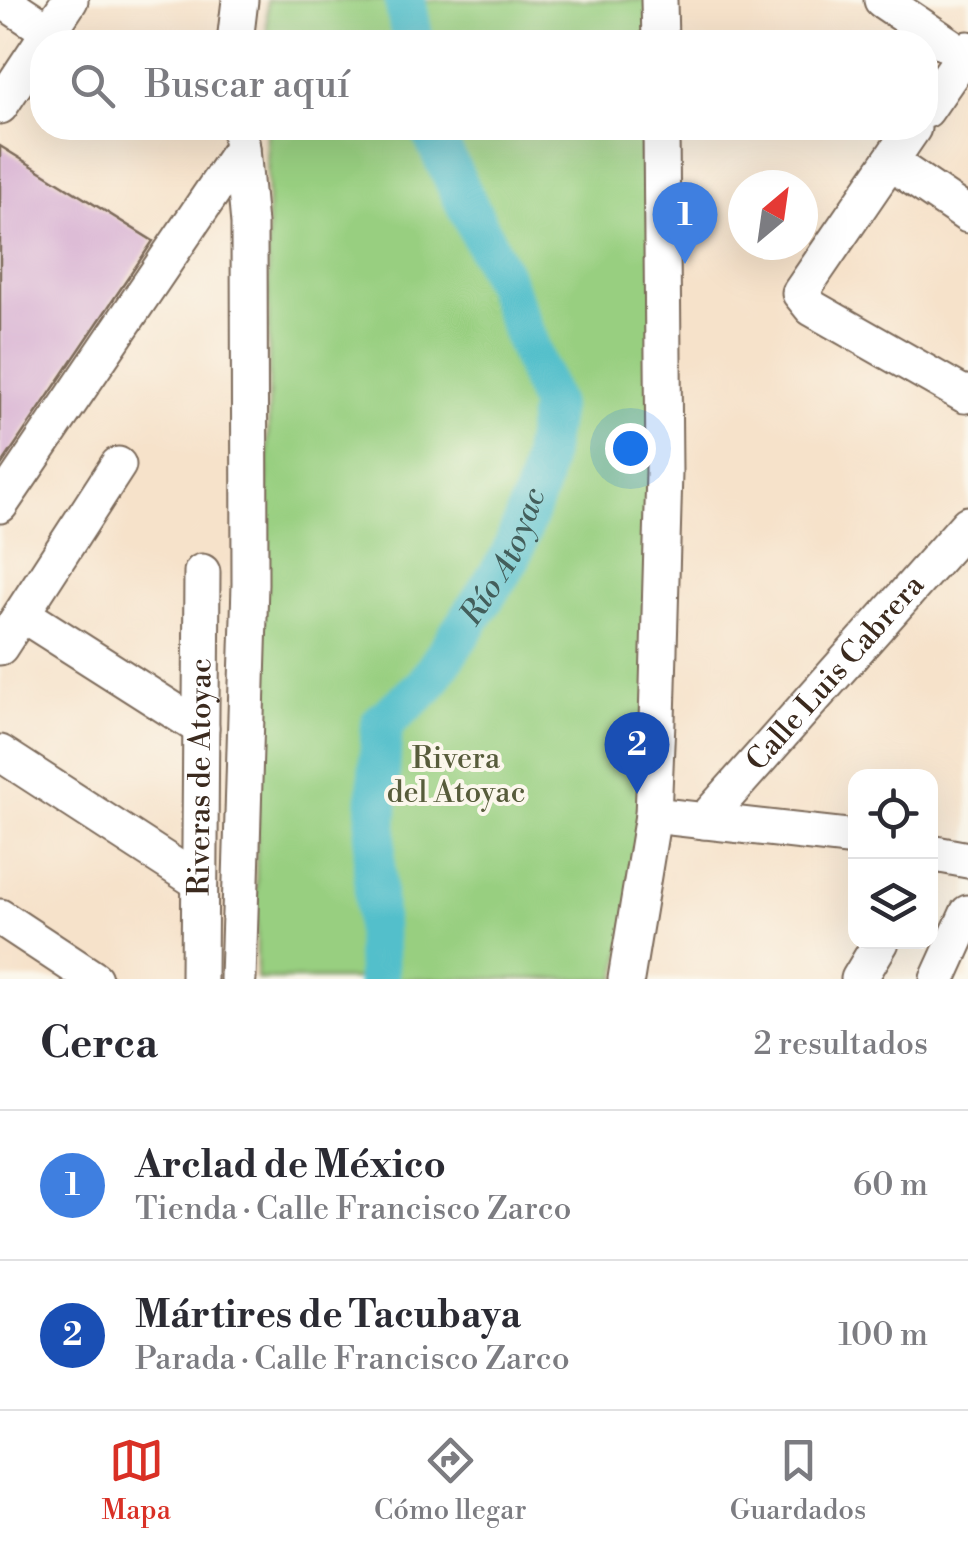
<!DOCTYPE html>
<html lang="es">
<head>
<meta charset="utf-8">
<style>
	:root { --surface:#fff; --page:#f7f7f7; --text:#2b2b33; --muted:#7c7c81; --line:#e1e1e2; --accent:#d93025 }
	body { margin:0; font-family:"Libre Bodoni",serif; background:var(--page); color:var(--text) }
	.controls { position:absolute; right:30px; bottom:30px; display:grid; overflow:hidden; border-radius:20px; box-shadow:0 10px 40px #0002 }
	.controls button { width:90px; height:90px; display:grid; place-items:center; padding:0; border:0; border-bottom:2px solid var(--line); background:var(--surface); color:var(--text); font:50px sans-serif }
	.compass { position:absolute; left:728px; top:170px; width:90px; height:90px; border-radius:50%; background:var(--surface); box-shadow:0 10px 40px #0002; rotate:29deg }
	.you { position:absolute; left:630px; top:448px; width:35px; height:35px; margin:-25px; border:8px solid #fff; border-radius:50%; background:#1a73e8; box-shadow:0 0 0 15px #1a73e833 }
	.badge { display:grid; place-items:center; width:65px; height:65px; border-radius:50%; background:var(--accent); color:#fff; font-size:32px; font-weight:700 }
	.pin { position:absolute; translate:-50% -82px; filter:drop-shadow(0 2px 5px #0008) }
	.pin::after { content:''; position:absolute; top:52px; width:35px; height:30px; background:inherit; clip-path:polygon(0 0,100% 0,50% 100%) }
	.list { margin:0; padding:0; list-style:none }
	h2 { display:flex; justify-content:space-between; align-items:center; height:130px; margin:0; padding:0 40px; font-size:42px }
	h2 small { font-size:32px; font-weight:400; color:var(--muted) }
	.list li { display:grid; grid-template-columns:65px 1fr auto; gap:30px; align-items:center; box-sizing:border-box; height:150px; padding:0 40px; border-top:2px solid var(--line) }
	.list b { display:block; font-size:38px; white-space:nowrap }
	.list p { margin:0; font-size:32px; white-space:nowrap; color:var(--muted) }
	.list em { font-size:32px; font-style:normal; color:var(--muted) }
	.icon { flex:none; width:55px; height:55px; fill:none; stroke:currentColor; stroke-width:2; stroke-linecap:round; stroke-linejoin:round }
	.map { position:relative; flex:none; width:968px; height:979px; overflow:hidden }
	.search { position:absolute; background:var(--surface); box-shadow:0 10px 40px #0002; left:30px; right:30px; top:30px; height:110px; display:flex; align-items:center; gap:25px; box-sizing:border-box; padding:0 35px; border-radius:40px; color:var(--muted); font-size:38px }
	.sheet { height:430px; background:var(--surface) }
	nav { display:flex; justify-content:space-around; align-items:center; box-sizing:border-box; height:140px; border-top:2px solid var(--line); background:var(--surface); font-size:28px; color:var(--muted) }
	nav a { display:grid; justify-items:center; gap:5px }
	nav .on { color:var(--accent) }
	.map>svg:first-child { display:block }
</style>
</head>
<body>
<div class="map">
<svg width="968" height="979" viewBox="0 0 968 979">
	<rect width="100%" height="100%" fill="#fbf7ec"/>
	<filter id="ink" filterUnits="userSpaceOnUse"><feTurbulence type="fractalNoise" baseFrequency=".01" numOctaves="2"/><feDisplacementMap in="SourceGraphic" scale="20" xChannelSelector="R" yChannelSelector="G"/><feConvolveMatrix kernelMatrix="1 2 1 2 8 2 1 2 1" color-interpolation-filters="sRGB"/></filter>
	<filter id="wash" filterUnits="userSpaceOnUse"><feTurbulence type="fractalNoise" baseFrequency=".0048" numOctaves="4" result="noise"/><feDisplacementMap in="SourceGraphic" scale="40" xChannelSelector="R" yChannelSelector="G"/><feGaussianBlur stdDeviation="2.25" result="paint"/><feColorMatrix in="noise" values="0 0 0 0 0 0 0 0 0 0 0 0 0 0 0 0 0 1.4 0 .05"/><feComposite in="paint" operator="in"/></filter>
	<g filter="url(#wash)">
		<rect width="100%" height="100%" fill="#f6e2ca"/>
		<g fill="#98cf80" stroke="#6a7c4f" stroke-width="2.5">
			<path d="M 267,0 L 659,0 L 660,42 L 267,42 Z"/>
			<path d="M 267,128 L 661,128 L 653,815 L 616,979 L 257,979 L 256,861 L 269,398 Z"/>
		</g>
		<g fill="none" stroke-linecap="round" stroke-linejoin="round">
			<g stroke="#52bfcb" stroke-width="42">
				<path d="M 405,0 L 413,42"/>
				<path id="s1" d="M 378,979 L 374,863 L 382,723 L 425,686 L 510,558 L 539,482 L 551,406 L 504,282 L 430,128"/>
			</g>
		</g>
		<g id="blocks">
			<path fill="#d6add1" d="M 0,146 L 153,241 L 0,467 Z"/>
		</g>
	</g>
	<g filter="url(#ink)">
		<use href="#blocks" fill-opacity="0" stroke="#7c6a5a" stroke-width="2.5"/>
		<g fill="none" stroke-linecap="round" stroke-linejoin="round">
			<g stroke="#7c6a5a" stroke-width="39">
				<g id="minor">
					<path d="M 2,0 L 49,31"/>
					<path d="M 659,0 L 660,42"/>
					<path d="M 882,0 L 968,58"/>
					<path d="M 235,42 L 240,0"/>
					<path d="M 0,106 L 70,0"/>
					<path d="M 926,110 L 968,49"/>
					<path d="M 913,128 L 800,293 L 812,308 L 965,395 L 968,393"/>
					<path d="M 890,162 L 968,215"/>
					<path d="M 0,505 L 242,148 L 241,141"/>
					<path d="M 22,614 L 201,728"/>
					<path d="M 0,647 L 118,465"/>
					<path d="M 0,753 L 199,882"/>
					<path d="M 653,815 L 856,838"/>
					<path id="s2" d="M 704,821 L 968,524"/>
					<path d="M 930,853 L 968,860"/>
					<path d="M 0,917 L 94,979"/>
					<path id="s3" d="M 199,979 L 202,572"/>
					<path d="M 238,979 L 250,584 L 249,224 L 242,148"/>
					<path d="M 626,979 L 653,815 L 657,721 L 664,472 L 661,128"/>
					<path d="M 859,979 L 881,942"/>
					<path d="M 938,979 L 968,913"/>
				</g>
			</g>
			<use href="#minor" stroke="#fff" stroke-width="35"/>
		</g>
	</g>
	<g text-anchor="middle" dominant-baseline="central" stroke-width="8" stroke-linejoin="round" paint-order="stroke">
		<g font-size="30" fill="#3b2a1e" stroke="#fbf7ec">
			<text stroke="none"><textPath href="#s2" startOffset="198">Calle Luis Cabrera</textPath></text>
			<text stroke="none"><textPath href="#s3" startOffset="202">Riveras de Atoyac</textPath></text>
		</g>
		<g font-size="30" fill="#575c3b" stroke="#fbf7ec">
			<text x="456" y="759">Rivera<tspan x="456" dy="34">del Atoyac</tspan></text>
		</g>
		<g font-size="32" font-style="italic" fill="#435e5b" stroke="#fbf7ec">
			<text stroke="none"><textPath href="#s1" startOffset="465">Río Atoyac</textPath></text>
		</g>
	</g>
</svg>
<div class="controls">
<button><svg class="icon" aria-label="locate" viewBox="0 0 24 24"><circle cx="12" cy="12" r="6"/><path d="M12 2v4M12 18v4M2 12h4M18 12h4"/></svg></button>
<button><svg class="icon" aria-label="layers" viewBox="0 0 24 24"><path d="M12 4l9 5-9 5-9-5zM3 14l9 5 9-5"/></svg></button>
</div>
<svg class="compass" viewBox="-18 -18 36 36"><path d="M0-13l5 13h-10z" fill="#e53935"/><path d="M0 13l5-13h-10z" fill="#7c7c81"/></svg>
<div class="you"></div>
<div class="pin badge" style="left:685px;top:264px;background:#3f7fe0">1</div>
<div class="pin badge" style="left:637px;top:794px;background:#1a4fb4">2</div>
<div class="search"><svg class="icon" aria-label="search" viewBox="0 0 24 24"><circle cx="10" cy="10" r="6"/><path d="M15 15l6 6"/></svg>Buscar aquí</div>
</div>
<section class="sheet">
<h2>Cerca<small>2 resultados</small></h2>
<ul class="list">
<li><span class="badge" style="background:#3f7fe0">1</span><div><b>Arclad de México</b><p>Tienda · Calle Francisco Zarco</p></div><em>60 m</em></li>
<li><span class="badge" style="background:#1a4fb4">2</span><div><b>Mártires de Tacubaya</b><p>Parada · Calle Francisco Zarco</p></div><em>100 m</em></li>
</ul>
</section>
<nav>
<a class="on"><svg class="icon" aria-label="map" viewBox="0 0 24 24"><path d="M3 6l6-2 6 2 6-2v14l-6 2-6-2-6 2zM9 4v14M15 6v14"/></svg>Mapa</a>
<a><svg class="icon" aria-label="directions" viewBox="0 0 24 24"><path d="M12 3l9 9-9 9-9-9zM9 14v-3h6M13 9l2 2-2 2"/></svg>Cómo llegar</a>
<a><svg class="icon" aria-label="saved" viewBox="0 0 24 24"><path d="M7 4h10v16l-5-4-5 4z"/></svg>Guardados</a>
</nav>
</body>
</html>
